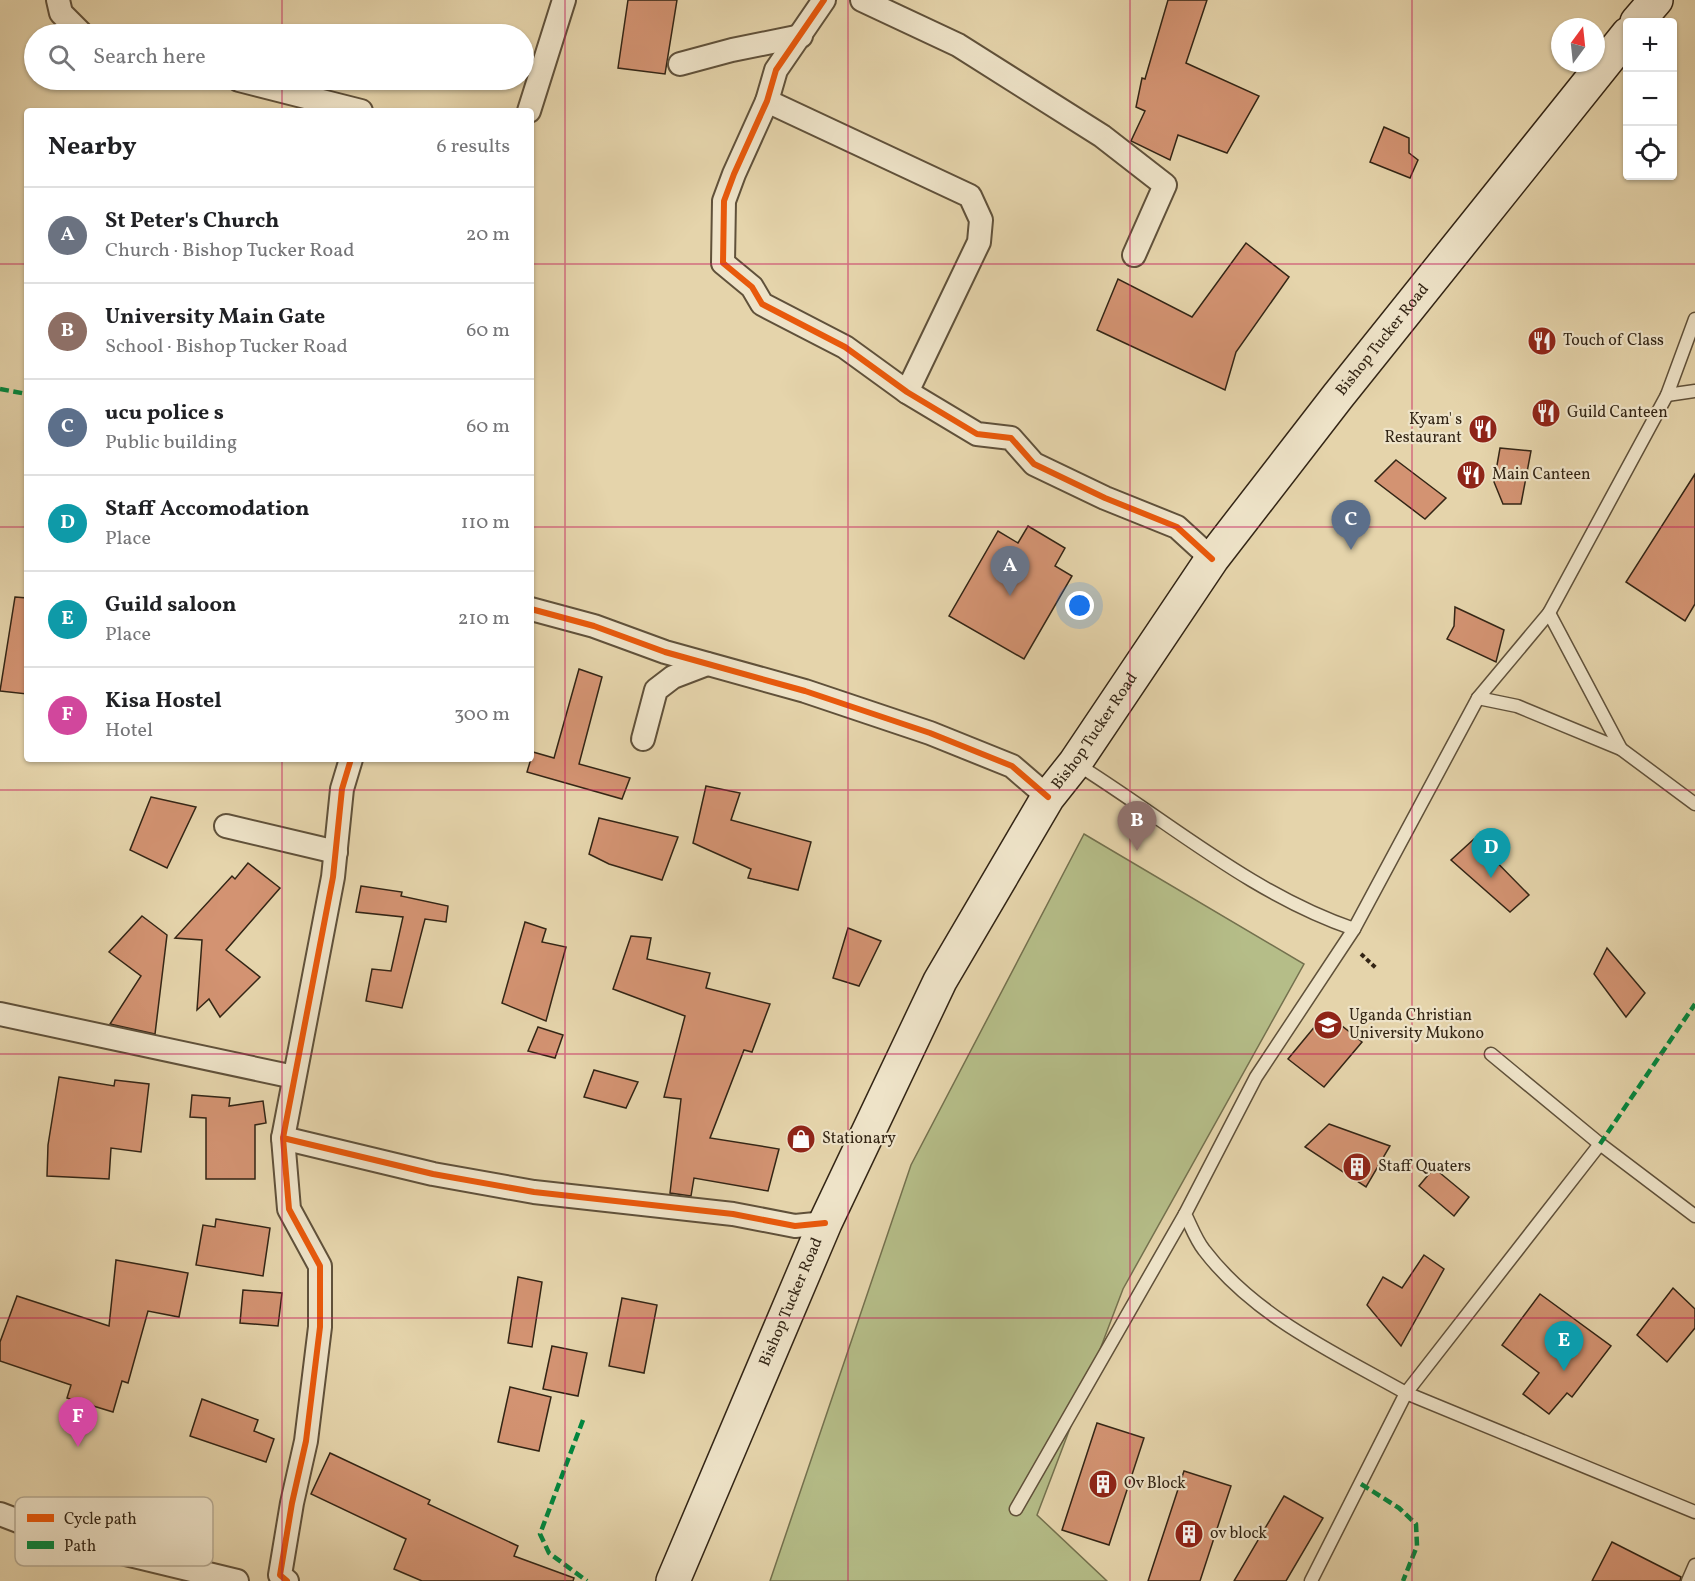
<!DOCTYPE html>
<html lang="en">
<head>
<meta charset="utf-8">
<style>
	:root { --surface:#fff; --page:#f6f6f6; --text:#202124; --muted:#757577; --line:#e0e0e0; --accent:#2563eb }
	body { margin:0; font-family:Vollkorn,serif; background:var(--page); color:var(--text) }
	.controls { position:absolute; right:18px; top:18px; display:grid; overflow:hidden; border-radius:6px; box-shadow:0 2px 4px #0004 }
	.controls button { width:54px; height:54px; display:grid; place-items:center; padding:0; border:0; border-bottom:2px solid var(--line); background:var(--surface); color:var(--text); font:30px sans-serif }
	.compass { position:absolute; left:1551px; top:18px; width:54px; height:54px; border-radius:50%; background:var(--surface); box-shadow:0 2px 4px #0004; rotate:15deg }
	.you { position:absolute; left:1080px; top:606px; width:21px; height:21px; margin:-15px; border:4px solid #fff; border-radius:50%; background:#1a73e8; box-shadow:0 0 0 9px #1a73e833 }
	.badge { display:grid; place-items:center; width:39px; height:39px; border-radius:50%; background:var(--accent); color:#fff; font-size:20px; font-weight:700 }
	.pin { position:absolute; translate:-50% -50px; filter:drop-shadow(0 2px 3px #0008) }
	.pin::after { content:''; position:absolute; top:32px; width:21px; height:18px; background:inherit; clip-path:polygon(0 0,100% 0,50% 100%) }
	.list { margin:0; padding:0; list-style:none }
	h2 { display:flex; justify-content:space-between; align-items:center; height:78px; margin:0; padding:0 24px; font-size:26px }
	h2 small { font-size:20px; font-weight:400; color:var(--muted) }
	.list li { display:grid; grid-template-columns:39px 1fr auto; gap:18px; align-items:center; box-sizing:border-box; height:96px; padding:0 24px; border-top:2px solid var(--line) }
	.list b { display:block; font-size:22px; white-space:nowrap }
	.list p { margin:0; font-size:20px; white-space:nowrap; color:var(--muted) }
	.list em { font-size:20px; font-style:normal; color:var(--muted) }
	.icon { flex:none; width:33px; height:33px; fill:none; stroke:currentColor; stroke-width:2; stroke-linecap:round; stroke-linejoin:round }
	.map { position:relative; flex:none; width:1695px; height:1581px; overflow:hidden }
	.search { position:absolute; background:var(--surface); box-shadow:0 2px 4px #0004; left:24px; top:24px; width:510px; height:66px; display:flex; align-items:center; gap:15px; box-sizing:border-box; padding:0 21px; border-radius:33px; color:var(--muted); font-size:22px }
	.panel { position:absolute; background:var(--surface); box-shadow:0 2px 4px #0004; left:24px; top:108px; width:510px; height:654px; border-radius:6px }
	.map>svg:first-child { display:block }
</style>
</head>
<body>
<div class="map">
<svg width="1695" height="1581" viewBox="0 0 1695 1581">
	<rect width="100%" height="100%" fill="#e5d4ab"/>
	<filter id="stains"><feTurbulence type="fractalNoise" baseFrequency=".00333" numOctaves="4"/><feColorMatrix values="0 0 0 0 .2 0 0 0 0 .09 0 0 0 0 .02 0 0 0 .5 -.17"/></filter>
	<radialGradient id="worn" r=".72"><stop offset=".6" stop-color="#630" stop-opacity="0"/><stop offset="1" stop-color="#630" stop-opacity=".3"/></radialGradient>
	<path fill="#b5bd88" stroke="#74714e" stroke-width="1.5" d="M 1084,834 L 1304,964 L 1123,1289 L 1037,1515 L 1107,1581 L 770,1581 L 911,1165 Z"/>
	<g fill="#d39372" stroke="#332515" stroke-width="1.5">
		<path d="M 628,0 L 677,0 L 665,74 L 618,68 Z"/>
		<path d="M 1168,0 L 1207,0 L 1186,63 L 1259,96 L 1227,153 L 1178,135 L 1170,160 L 1131,141 L 1145,111 L 1136,107 L 1142,78 L 1145,79 Z"/>
		<path d="M 1384,127 L 1409,138 L 1409,153 L 1418,160 L 1410,178 L 1370,162 Z"/>
		<path d="M 1246,243 L 1289,277 L 1236,352 L 1225,390 L 1097,330 L 1118,279 L 1192,317 Z"/>
		<path d="M 1500,448 L 1531,451 L 1521,504 L 1503,504 L 1494,482 Z"/>
		<path d="M 1396,460 L 1446,498 L 1425,519 L 1375,481 Z"/>
		<path d="M 1695,474 L 1695,604 L 1685,621 L 1626,582 Z"/>
		<path d="M 1028,526 L 1065,548 L 1055,566 L 1072,576 L 1024,659 L 949,616 L 998,531 L 1018,543 Z"/>
		<path d="M 15,597 L 27,598 L 27,694 L 0,691 Z"/>
		<path d="M 1455,607 L 1504,630 L 1496,662 L 1447,639 L 1454,626 Z"/>
		<path d="M 579,669 L 602,677 L 579,764 L 630,778 L 622,799 L 527,772 L 533,752 L 554,758 Z"/>
		<path d="M 706,786 L 740,793 L 731,820 L 811,842 L 798,890 L 748,878 L 751,869 L 693,843 Z"/>
		<path d="M 151,797 L 196,807 L 167,868 L 130,850 Z"/>
		<path d="M 599,818 L 678,837 L 662,880 L 609,864 L 589,854 Z"/>
		<path d="M 1474,839 L 1529,895 L 1510,912 L 1451,860 Z"/>
		<path d="M 248,863 L 280,888 L 226,950 L 260,977 L 220,1017 L 209,999 L 197,1010 L 202,940 L 175,938 L 232,876 L 235,879 Z"/>
		<path d="M 361,886 L 402,892 L 401,896 L 448,906 L 446,922 L 425,919 L 402,1008 L 366,1001 L 372,969 L 391,971 L 403,917 L 356,912 Z"/>
		<path d="M 142,916 L 167,935 L 155,1034 L 110,1024 L 141,976 L 109,952 Z"/>
		<path d="M 525,922 L 546,929 L 542,942 L 566,947 L 546,1021 L 502,1003 Z"/>
		<path d="M 848,928 L 881,941 L 859,986 L 833,978 Z"/>
		<path d="M 631,936 L 651,938 L 647,959 L 710,973 L 706,988 L 770,1004 L 752,1052 L 744,1050 L 710,1138 L 779,1149 L 768,1191 L 694,1178 L 691,1196 L 670,1193 L 681,1099 L 664,1097 L 685,1016 L 613,989 Z"/>
		<path d="M 1607,948 L 1645,993 L 1626,1017 L 1594,974 Z"/>
		<path d="M 1326,1013 L 1362,1042 L 1324,1087 L 1288,1059 Z"/>
		<path d="M 538,1027 L 563,1035 L 555,1058 L 528,1051 Z"/>
		<path d="M 594,1070 L 638,1082 L 626,1108 L 584,1097 Z"/>
		<path d="M 59,1077 L 114,1086 L 115,1080 L 149,1084 L 141,1152 L 111,1148 L 109,1179 L 47,1176 L 48,1145 Z"/>
		<path d="M 192,1095 L 230,1098 L 229,1106 L 263,1101 L 266,1123 L 255,1125 L 255,1179 L 206,1179 L 206,1118 L 190,1117 Z"/>
		<path d="M 1329,1124 L 1390,1146 L 1366,1187 L 1305,1147 Z"/>
		<path d="M 1434,1168 L 1469,1197 L 1454,1216 L 1419,1186 Z"/>
		<path d="M 216,1219 L 270,1228 L 263,1276 L 196,1265 L 203,1225 L 215,1227 Z"/>
		<path d="M 1424,1255 L 1444,1269 L 1401,1346 L 1367,1305 L 1383,1277 L 1402,1288 Z"/>
		<path d="M 116,1260 L 188,1273 L 179,1317 L 148,1311 L 128,1383 L 122,1381 L 113,1412 L 67,1398 L 71,1385 L 0,1361 L 0,1342 L 17,1296 L 109,1326 Z"/>
		<path d="M 518,1277 L 542,1282 L 532,1347 L 508,1343 Z"/>
		<path d="M 1673,1288 L 1695,1309 L 1695,1328 L 1667,1362 L 1637,1335 Z"/>
		<path d="M 243,1290 L 282,1293 L 278,1326 L 240,1323 Z"/>
		<path d="M 1540,1294 L 1611,1346 L 1572,1397 L 1567,1393 L 1549,1414 L 1523,1394 L 1539,1373 L 1502,1345 Z"/>
		<path d="M 622,1298 L 657,1305 L 644,1373 L 609,1366 Z"/>
		<path d="M 552,1346 L 587,1353 L 578,1396 L 543,1389 Z"/>
		<path d="M 510,1387 L 551,1397 L 539,1451 L 498,1442 Z"/>
		<path d="M 202,1399 L 258,1420 L 254,1431 L 274,1439 L 266,1462 L 190,1436 Z"/>
		<path d="M 1097,1423 L 1144,1438 L 1109,1545 L 1062,1530 Z"/>
		<path d="M 330,1453 L 430,1500 L 428,1504 L 518,1546 L 514,1556 L 574,1578 L 573,1581 L 422,1581 L 394,1569 L 406,1539 L 311,1494 Z"/>
		<path d="M 1184,1471 L 1231,1486 L 1200,1581 L 1148,1581 Z"/>
		<path d="M 1284,1496 L 1323,1518 L 1286,1581 L 1234,1581 Z"/>
		<path d="M 1612,1542 L 1681,1577 L 1680,1581 L 1592,1581 Z"/>
	</g>
	<g fill="none" stroke-linecap="round" stroke-linejoin="round">
		<g stroke="#60513a" stroke-width="15">
			<g id="lane">
				<path d="M 1667,395 L 1695,391"/>
				<path d="M 1549,613 L 1621,749"/>
				<path d="M 1478,698 L 1517,706 L 1621,749 L 1695,804"/>
				<path d="M 1075,763 C 1167,820 1251,894 1354,929"/>
				<path d="M 1491,1054 L 1600,1144 L 1695,1216"/>
				<path d="M 1600,1144 L 1406,1393 L 1695,1512"/>
				<path d="M 1016,1509 L 1185,1214"/>
				<path d="M 1311,1581 L 1406,1393 C 1335,1353 1255,1317 1204,1250 C 1196,1240 1191,1226 1185,1214 L 1256,1077 L 1354,929 L 1478,698 L 1549,613 L 1667,395 L 1695,319"/>
				<path d="M 1688,1581 L 1695,1565"/>
			</g>
		</g>
		<g stroke="#60513a" stroke-width="26">
			<g id="street">
				<path d="M 58,0 L 61,13 L 82,34"/>
				<path d="M 824,0 L 776,70 L 767,101 L 734,174 L 724,201 L 723,263 L 752,287 L 762,304 L 845,347 L 907,392 L 977,434 L 1011,438 L 1034,464 L 1105,498 L 1177,527 L 1212,559"/>
				<path d="M 862,0 L 958,45 L 1102,136 L 1165,185 L 1134,255"/>
				<path d="M 680,64 L 732,50 L 801,36"/>
				<path d="M 239,80 L 361,111"/>
				<path d="M 767,101 L 970,196 L 981,220 L 979,242 L 907,392"/>
				<path d="M 529,111 L 564,0"/>
				<path d="M 531,609 L 594,626 L 665,652 L 805,691 L 930,733 L 1012,766 L 1048,797"/>
				<path d="M 643,739 L 656,690 L 673,677 L 707,664"/>
				<path d="M 226,826 L 336,852"/>
				<path d="M 0,1014 L 294,1077"/>
				<path d="M 283,1138 L 433,1174 L 534,1192 L 733,1214 L 795,1226 L 825,1223"/>
				<path d="M 0,1514 L 68,1540 L 237,1581"/>
				<path d="M 287,1581 L 280,1575 L 292,1503 L 306,1441 L 320,1327 L 320,1266 L 289,1209 L 283,1138 L 333,877 L 342,789 L 351,759"/>
			</g>
		</g>
		<g stroke="#332515" stroke-width="36">
			<g id="secondary">
				<path d="M 1637,22 L 1656,0"/>
				<path id="s1" d="M 673,1581 L 825,1223 L 940,981 L 1048,797 L 1075,763 L 1212,559 L 1338,396 L 1628,34"/>
			</g>
		</g>
		<path stroke="#332515" stroke-width="4" stroke-dasharray="4.5 3" stroke-linecap="butt" d="M 1361,954 L 1376,968"/>
		<use href="#lane" stroke="#eee3c8" stroke-width="12"/>
		<use href="#street" stroke="#eee3c8" stroke-width="22"/>
		<use href="#secondary" stroke="#eee3c8" stroke-width="33"/>
		<g stroke="#00873e" stroke-width="4.5" stroke-dasharray="9 4.5" stroke-linecap="butt">
			<path d="M 0,389 L 27,394"/>
			<path d="M 1600,1144 L 1695,1004"/>
			<path d="M 583,1420 L 540,1534 L 549,1553 L 587,1581"/>
			<path d="M 1361,1484 L 1399,1508 L 1416,1524 L 1417,1546 L 1403,1581"/>
		</g>
		<g stroke="#eee3c8" stroke-width="10">
			<g id="cycleway">
				<path d="M 824,0 L 776,70 L 767,101 L 734,174 L 724,201 L 723,263 L 752,287 L 762,304 L 845,347 L 907,392 L 977,434 L 1011,438 L 1034,464 L 1105,498 L 1177,527 L 1212,559"/>
				<path d="M 531,609 L 594,626 L 665,652 L 805,691 L 930,733 L 1012,766 L 1048,797"/>
				<path d="M 283,1138 L 433,1174 L 534,1192 L 733,1214 L 795,1226 L 825,1223"/>
				<path d="M 287,1581 L 280,1575 L 292,1503 L 306,1441 L 320,1327 L 320,1266 L 289,1209 L 283,1138 L 333,877 L 342,789 L 351,759"/>
			</g>
		</g>
		<use href="#cycleway" stroke="#e8590c" stroke-width="6"/>
	</g>
	<path fill="none" stroke="#c2185b" stroke-width="1.5" stroke-opacity="0.55" d="M 282,0 L 282,34M 565,0 L 565,1581M 848,0 L 848,1581M 1130,0 L 1130,1581M 1412,0 L 1412,1581M 282,80 L 282,111M 0,264 L 27,264M 531,264 L 1695,264M 0,527 L 27,527M 531,527 L 1695,527M 282,759 L 282,1581M 0,790 L 1695,790M 0,1054 L 1695,1054M 0,1318 L 1695,1318"/>
	<defs>
		<g id="restaurant-disc" transform="scale(1.5)"><circle r="9.5" fill="#8f2418" stroke="#eee3c8"/><path d="M-5-6h1v4h1v-4h1v4h1v-4h1v5L-1.5 .5V6h-2V.5L-5-1ZM5-6V6H3V1.5H1.5Q1.5-4 5-6Z" fill="#fff"/></g>
		<g id="university-disc" transform="scale(1.5)"><circle r="9.5" fill="#8f2418" stroke="#eee3c8"/><path d="M0-5L7-2L0 1L-7-2ZM-4 1L0 2.5L4 1V4Q0 6-4 4Z" fill="#fff"/></g>
		<g id="shop-disc" transform="scale(1.5)"><circle r="9.5" fill="#8f2418" stroke="#eee3c8"/><path d="M-5-2.5h2.3a2.7 3.5 0 0 1 5.4 0H5L5.5 6h-11ZM-1.5-2.5h3a1.5 2.3 0 0 0-3 0Z" fill="#fff"/></g>
		<g id="building-disc" transform="scale(1.5)"><circle r="9.5" fill="#8f2418" stroke="#eee3c8"/><path d="M-4-6H4V6H1V3H-1V6H-4ZM-2.5-4.3h1.7v1.8h-1.7ZM.8-4.3h1.7v1.8H.8ZM-2.5-1h1.7V.8h-1.7ZM.8-1h1.7V.8H.8Z" fill="#fff"/></g>
	</defs>
	<g fill-rule="evenodd">
		<use href="#restaurant-disc" x="1542" y="341"/>
		<use href="#restaurant-disc" x="1546" y="413"/>
		<use href="#restaurant-disc" x="1483" y="429"/>
		<use href="#restaurant-disc" x="1471" y="475"/>
		<use href="#university-disc" x="1328" y="1025"/>
		<use href="#shop-disc" x="801" y="1139"/>
		<use href="#building-disc" x="1357" y="1167"/>
		<use href="#building-disc" x="1103" y="1484"/>
		<use href="#building-disc" x="1189" y="1534"/>
	</g>
	<g text-anchor="middle" dominant-baseline="central" stroke-width="4.5" stroke-linejoin="round" paint-order="stroke">
		<g font-size="16" fill="#332515" stroke="#eee3c8">
			<text stroke="none"><textPath href="#s1" startOffset="1437">Bishop Tucker Road</textPath></text>
			<text stroke="none"><textPath href="#s1" startOffset="951">Bishop Tucker Road</textPath></text>
			<text stroke="none"><textPath href="#s1" startOffset="303">Bishop Tucker Road</textPath></text>
		</g>
		<g font-size="16" fill="#332515" stroke="#eee3c8" text-anchor="start">
			<text x="1563" y="341">Touch of Class</text>
			<text x="1567" y="413">Guild Canteen</text>
			<text x="1462" y="420" text-anchor="end">Kyam' s<tspan x="1462" dy="18">Restaurant</tspan></text>
			<text x="1492" y="475">Main Canteen</text>
			<text x="1349" y="1016">Uganda Christian<tspan x="1349" dy="18">University Mukono</tspan></text>
			<text x="822" y="1139">Stationary</text>
			<text x="1378" y="1167">Staff Quaters</text>
			<text x="1124" y="1484">Ov Block</text>
			<text x="1210" y="1534">ov block</text>
		</g>
	</g>
	<rect x="15" y="1497" width="198" height="69" rx="9" fill="#eee3c8" stroke="#b6aa92" stroke-width="1.5"/>
	<rect x="27" y="1514" width="27" height="8" fill="#e8590c"/>
	<rect x="27" y="1541" width="27" height="8" fill="#00873e"/>
	<g font-size="16" fill="#332515">
		<text x="64" y="1524">Cycle path</text>
		<text x="64" y="1551">Path</text>
	</g>
	<rect width="100%" height="100%" filter="url(#stains)"/>
	<rect width="100%" height="100%" fill="url(#worn)"/>
</svg>
<div class="controls">
<button>+</button>
<button>−</button>
<button><svg class="icon" aria-label="locate" viewBox="0 0 24 24"><circle cx="12" cy="12" r="6"/><path d="M12 2v4M12 18v4M2 12h4M18 12h4"/></svg></button>
</div>
<svg class="compass" viewBox="-18 -18 36 36"><path d="M0-13l5 13h-10z" fill="#e53935"/><path d="M0 13l5-13h-10z" fill="#757577"/></svg>
<div class="you"></div>
<div class="pin badge" style="left:1010px;top:596px;background:#6b7280">A</div>
<div class="pin badge" style="left:1137px;top:851px;background:#8d6e63">B</div>
<div class="pin badge" style="left:1351px;top:550px;background:#5c6f8a">C</div>
<div class="pin badge" style="left:1491px;top:878px;background:#0f9aa8">D</div>
<div class="pin badge" style="left:1564px;top:1371px;background:#0f9aa8">E</div>
<div class="pin badge" style="left:78px;top:1447px;background:#d1479c">F</div>
<div class="search"><svg class="icon" aria-label="search" viewBox="0 0 24 24"><circle cx="10" cy="10" r="6"/><path d="M15 15l6 6"/></svg>Search here</div>
<section class="panel">
<h2>Nearby<small>6 results</small></h2>
<ul class="list">
<li><span class="badge" style="background:#6b7280">A</span><div><b>St Peter's Church</b><p>Church · Bishop Tucker Road</p></div><em>20 m</em></li>
<li><span class="badge" style="background:#8d6e63">B</span><div><b>University Main Gate</b><p>School · Bishop Tucker Road</p></div><em>60 m</em></li>
<li><span class="badge" style="background:#5c6f8a">C</span><div><b>ucu police s</b><p>Public building</p></div><em>60 m</em></li>
<li><span class="badge" style="background:#0f9aa8">D</span><div><b>Staff Accomodation</b><p>Place</p></div><em>110 m</em></li>
<li><span class="badge" style="background:#0f9aa8">E</span><div><b>Guild saloon</b><p>Place</p></div><em>210 m</em></li>
<li><span class="badge" style="background:#d1479c">F</span><div><b>Kisa Hostel</b><p>Hotel</p></div><em>300 m</em></li>
</ul>
</section>
</div>
</body>
</html>
